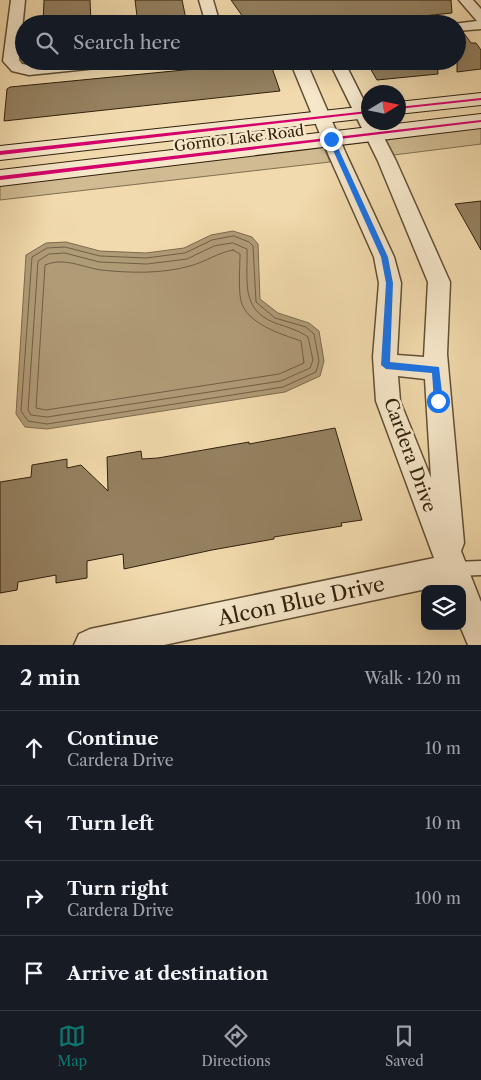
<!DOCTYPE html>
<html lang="en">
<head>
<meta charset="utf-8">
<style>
	:root { --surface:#171b24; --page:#20242c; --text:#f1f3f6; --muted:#9ea1a6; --line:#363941; --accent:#0f766e }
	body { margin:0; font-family:"Libre Caslon Text",serif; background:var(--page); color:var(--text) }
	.controls { position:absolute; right:15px; bottom:15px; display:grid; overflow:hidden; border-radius:10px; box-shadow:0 5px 20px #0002 }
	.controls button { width:45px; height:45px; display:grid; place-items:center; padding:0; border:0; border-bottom:1px solid var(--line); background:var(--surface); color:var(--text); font:25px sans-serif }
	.compass { position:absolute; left:361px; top:85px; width:45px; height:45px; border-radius:50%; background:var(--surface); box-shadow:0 5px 20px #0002; rotate:80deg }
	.stop { position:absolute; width:15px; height:15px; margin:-11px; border:4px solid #1a73e8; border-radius:50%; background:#fff }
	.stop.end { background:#1a73e8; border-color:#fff; box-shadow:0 1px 5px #0008 }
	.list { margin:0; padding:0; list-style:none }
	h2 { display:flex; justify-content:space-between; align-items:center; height:65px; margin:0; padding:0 20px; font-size:21px }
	h2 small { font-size:16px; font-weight:400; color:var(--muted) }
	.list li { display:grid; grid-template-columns:32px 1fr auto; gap:15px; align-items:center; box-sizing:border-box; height:75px; padding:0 20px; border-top:1px solid var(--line) }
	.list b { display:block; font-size:19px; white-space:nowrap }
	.list p { margin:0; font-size:16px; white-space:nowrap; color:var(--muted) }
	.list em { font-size:16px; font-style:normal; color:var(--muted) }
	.icon { flex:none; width:28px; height:28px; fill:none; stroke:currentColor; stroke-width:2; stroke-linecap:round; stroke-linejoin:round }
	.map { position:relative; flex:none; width:481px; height:645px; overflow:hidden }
	.search { position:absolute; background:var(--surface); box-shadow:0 5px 20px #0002; left:15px; right:15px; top:15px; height:55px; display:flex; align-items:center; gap:12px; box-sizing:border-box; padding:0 18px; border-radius:28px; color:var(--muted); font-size:19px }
	.sheet { height:365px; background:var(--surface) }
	nav { display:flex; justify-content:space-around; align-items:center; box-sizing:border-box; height:70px; border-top:1px solid var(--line); background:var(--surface); font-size:14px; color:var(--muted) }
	nav a { display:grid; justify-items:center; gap:2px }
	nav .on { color:var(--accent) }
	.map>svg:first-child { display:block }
</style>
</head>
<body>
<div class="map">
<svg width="481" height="645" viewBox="0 0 481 645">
	<rect width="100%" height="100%" fill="#f1daad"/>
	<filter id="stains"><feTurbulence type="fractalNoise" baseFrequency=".004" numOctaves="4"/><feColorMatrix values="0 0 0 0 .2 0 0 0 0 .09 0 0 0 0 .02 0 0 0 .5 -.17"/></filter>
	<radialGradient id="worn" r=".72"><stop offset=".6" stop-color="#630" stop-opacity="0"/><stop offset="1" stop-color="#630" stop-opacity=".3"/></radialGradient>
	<g fill="#d0bb92" stroke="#806e50">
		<path d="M 481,127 L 481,144 L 394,155 L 385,139 Z"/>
		<path d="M 323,146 L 330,162 L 0,200 L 0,185 Z"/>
	</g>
	<path fill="#b09b77" stroke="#7d6a4d" d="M 233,231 L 252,237 L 258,244 L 260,299 L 278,313 L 309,323 L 319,331 L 324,361 L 320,376 L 285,392 L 47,429 L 25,427 L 16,414 L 26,255 L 46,243 L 66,242 L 100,251 L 146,253 L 184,248 L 211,235 Z"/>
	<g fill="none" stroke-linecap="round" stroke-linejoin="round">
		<g stroke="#705e42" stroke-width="1">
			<path d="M 234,236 L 249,242 L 253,246 L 256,302 L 275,318 L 306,327 L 314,334 L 319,361 L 316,372 L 283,387 L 47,424 L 28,421 L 21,411 L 32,257 L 47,248 L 65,247 L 100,256 L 146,258 L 185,253 L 212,240 Z"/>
			<path d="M 233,243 L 247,249 C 248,281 240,309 275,323 C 287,327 298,330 308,337 L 313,360 L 310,368 L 281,381 L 47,417 L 31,415 L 28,410 L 38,261 L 49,254 L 65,253 L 99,262 L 147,264 L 187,259 L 214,246 Z"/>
			<path d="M 233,250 L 240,254 C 240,269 238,287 241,301 C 247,324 281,334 301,341 L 304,363 L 279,374 L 46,410 L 36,408 L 45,265 C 65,257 81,267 101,270 C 130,273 162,274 190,266 C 205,262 217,253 233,250 Z"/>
		</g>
	</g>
	<g fill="#958160" stroke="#31210d">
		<path d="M 44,0 L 90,0 L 91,24 L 43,24 Z"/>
		<path d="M 135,0 L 182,0 L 187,24 L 138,24 Z"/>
		<path d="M 231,0 L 451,0 L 452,13 L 345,24 L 248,24 Z"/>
		<path d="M 463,32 L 471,43 L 476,43 L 481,50 L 481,69 L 457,72 L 457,33 Z"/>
		<path d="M 366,61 L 437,61 L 438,74 L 377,80 Z"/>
		<path d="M 267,64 L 271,65 L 280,91 L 4,121 L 7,89 L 10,87 L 235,65 L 243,65 L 244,66 Z"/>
		<path d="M 481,201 L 481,250 L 455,204 Z"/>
		<path d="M 335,428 L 362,520 L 341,523 L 342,526 L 274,537 L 274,539 L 212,550 L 124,569 L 123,554 L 87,561 L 87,578 L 56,583 L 56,575 L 18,582 L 17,590 L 0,593 L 0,482 L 31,477 L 32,465 L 67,459 L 67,468 L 81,465 L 108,491 L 107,457 L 141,451 L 142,459 L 158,458 L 249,442 L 249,444 Z"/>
	</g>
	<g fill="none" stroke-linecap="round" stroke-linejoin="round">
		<g stroke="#614f35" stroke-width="3">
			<path id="lane" d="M 481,561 L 481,575 L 454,576 L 449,574 L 447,569 L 449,564 L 454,562 Z"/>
		</g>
		<g stroke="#614f35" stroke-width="3">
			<g id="street">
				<path d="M 11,0 L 25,0 L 19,60 L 22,64 L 29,65 L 69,61 L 123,61 L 121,64 L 116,66 L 29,75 L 12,71 L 3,61 Z"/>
				<path d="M 199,0 L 213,0 L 220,24 L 206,24 Z"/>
				<path d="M 459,0 L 473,0 L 481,9 L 481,29 L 457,31 L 457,24 L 453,24 L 477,21 Z"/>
				<path d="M 290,61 L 306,61 L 347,156 L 394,257 L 401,283 L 397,355 L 424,357 L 428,282 L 378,161 L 329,61 L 344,61 L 368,109 L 368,122 L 376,122 L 396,161 L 450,282 L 447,354 L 464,543 L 461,551 L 481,602 L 481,645 L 468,645 L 460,626 L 462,626 L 462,589 L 446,589 L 445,585 L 164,645 L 74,645 L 79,634 L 90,629 L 434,558 L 376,401 L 373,357 L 379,283 L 374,257 L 329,156 ZM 398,376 L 425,379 L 431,478 L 400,401 Z"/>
			</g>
		</g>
		<g stroke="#31210d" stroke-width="2">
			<g id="secondary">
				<path d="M 481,93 L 481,105 L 398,114 L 398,102 Z"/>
				<path d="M 368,106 L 368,118 L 0,160 L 0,146 Z"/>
				<path d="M 481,114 L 481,128 L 0,186 L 0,170 Z"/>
			</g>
		</g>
		<use href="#lane" fill="#f6e7ca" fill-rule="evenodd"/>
		<use href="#street" fill="#f6e7ca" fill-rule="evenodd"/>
		<use href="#secondary" fill="#f6e7ca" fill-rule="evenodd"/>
		<g stroke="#f6e7ca" stroke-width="3">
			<g id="cycleway">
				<path d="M 481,98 L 481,100 L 398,109 L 398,107 Z"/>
				<path d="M 368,111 L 368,113 L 0,155 L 0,151 Z"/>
				<path d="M 481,120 L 481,122 L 0,180 L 0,176 Z"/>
			</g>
		</g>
		<use href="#cycleway" fill="#d6006c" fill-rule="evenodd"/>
	</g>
	<path fill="#1a73e8" d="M 331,137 L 334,139 L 388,257 L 393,283 L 390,362 L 439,367 L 443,401 L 441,404 L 438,405 L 434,401 L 432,373 L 386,369 L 381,365 L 386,283 L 381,257 L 328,139 Z"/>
	<g text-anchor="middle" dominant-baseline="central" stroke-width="5" stroke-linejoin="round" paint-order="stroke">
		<g font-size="15" fill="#31210d" stroke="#f6e7ca">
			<text transform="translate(239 138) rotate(-7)">Gornto Lake Road</text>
		</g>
		<g font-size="18" fill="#31210d" stroke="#f6e7ca">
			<text transform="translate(410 455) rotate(70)">Cardera Drive</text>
		</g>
		<g font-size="21" fill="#31210d" stroke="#f6e7ca">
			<text transform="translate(301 601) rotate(-12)">Alcon Blue Drive</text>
		</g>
	</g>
	<rect width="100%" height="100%" filter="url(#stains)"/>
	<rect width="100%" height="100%" fill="url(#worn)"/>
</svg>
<div class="controls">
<button><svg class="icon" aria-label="layers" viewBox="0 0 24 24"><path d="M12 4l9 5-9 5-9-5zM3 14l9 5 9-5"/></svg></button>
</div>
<svg class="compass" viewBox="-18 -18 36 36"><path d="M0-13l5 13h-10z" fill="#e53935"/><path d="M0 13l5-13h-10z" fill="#9ea1a6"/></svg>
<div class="stop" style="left:438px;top:401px"></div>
<div class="stop end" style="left:331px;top:139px"></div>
<div class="search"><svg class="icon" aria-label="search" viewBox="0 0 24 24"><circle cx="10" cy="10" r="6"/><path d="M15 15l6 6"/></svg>Search here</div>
</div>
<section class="sheet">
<h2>2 min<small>Walk · 120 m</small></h2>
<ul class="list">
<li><svg class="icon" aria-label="ahead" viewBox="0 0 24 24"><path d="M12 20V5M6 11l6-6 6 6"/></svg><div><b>Continue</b><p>Cardera Drive</p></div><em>10 m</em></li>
<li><svg class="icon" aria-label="left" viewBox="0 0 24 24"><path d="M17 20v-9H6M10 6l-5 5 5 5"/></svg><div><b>Turn left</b></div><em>10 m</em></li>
<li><svg class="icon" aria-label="right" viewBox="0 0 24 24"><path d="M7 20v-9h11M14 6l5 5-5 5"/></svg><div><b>Turn right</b><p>Cardera Drive</p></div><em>100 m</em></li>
<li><svg class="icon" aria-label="arrive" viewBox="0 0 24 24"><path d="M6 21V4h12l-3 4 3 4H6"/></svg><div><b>Arrive at destination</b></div></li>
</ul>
</section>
<nav>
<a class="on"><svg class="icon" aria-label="map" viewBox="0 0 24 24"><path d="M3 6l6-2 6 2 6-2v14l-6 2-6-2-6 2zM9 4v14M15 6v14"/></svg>Map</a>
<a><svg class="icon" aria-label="directions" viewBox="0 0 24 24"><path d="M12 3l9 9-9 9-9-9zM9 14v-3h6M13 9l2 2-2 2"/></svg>Directions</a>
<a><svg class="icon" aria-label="saved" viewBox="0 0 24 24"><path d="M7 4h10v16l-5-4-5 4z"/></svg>Saved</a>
</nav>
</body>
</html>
